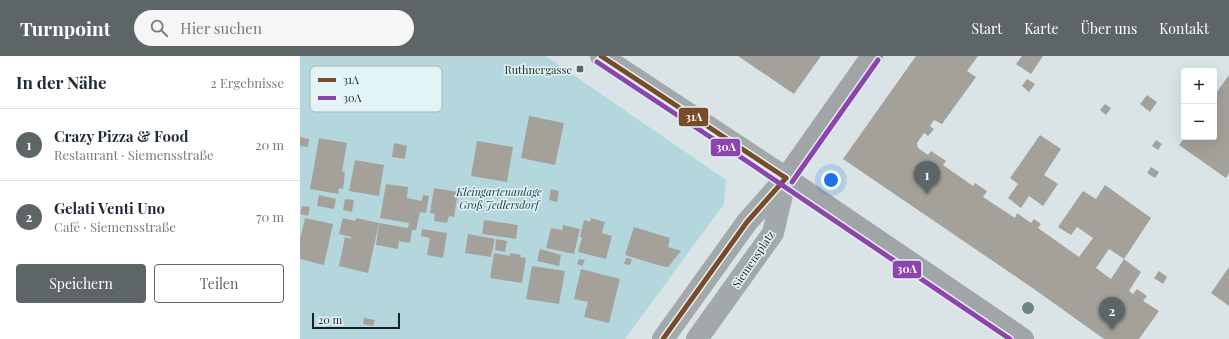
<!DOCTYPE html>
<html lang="de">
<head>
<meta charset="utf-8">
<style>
	:root { --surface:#fff; --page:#f6f6f7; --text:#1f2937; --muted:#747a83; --line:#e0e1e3; --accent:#5e6567 }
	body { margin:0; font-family:"Playfair Display",serif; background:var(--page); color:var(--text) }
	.controls { position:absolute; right:12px; top:12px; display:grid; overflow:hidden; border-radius:4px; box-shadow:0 4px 16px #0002 }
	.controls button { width:36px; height:36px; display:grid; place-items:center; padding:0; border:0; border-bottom:1px solid var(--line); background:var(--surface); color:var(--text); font:20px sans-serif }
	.scale { position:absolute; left:12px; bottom:10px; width:88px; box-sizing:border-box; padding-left:4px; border:2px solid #1b2122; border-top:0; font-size:11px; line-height:14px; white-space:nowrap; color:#1b2122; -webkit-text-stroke:3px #e3f4f7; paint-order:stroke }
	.you { position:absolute; left:531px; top:124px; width:14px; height:14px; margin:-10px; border:3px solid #fff; border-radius:50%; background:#1a73e8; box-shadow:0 0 0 6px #1a73e833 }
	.badge { display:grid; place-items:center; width:26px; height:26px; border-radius:50%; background:var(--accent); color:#fff; font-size:13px; font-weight:700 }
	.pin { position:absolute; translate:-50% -33px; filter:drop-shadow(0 1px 2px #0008) }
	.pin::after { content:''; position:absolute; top:21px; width:14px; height:12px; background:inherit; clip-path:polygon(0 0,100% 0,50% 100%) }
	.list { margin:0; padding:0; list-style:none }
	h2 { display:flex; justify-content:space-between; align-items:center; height:52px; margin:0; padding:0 16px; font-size:17px }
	h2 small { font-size:13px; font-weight:400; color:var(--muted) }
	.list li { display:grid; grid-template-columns:26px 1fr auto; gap:12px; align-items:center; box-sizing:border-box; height:72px; padding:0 16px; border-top:1px solid var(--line) }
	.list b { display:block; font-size:15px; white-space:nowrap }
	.list p { margin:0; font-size:13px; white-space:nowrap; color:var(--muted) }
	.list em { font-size:13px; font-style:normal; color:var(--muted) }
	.actions { display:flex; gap:8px; padding:12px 16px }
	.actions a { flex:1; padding:9px 0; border:1px solid var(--accent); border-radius:4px; text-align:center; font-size:14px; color:var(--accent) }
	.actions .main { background:var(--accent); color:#fff }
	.icon { flex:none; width:22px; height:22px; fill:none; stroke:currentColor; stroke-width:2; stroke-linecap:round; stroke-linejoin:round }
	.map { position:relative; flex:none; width:929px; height:283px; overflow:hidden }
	header { display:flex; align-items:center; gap:24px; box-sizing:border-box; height:56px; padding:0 20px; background:var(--accent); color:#fff }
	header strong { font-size:19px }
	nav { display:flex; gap:22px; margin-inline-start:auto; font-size:14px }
	.search { width:280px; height:36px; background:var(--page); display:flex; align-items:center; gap:10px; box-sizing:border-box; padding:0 14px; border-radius:22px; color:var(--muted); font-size:15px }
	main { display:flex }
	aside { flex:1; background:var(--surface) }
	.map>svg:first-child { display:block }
</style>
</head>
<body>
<header>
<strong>Turnpoint</strong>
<div class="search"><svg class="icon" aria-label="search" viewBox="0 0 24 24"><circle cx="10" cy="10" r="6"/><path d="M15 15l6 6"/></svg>Hier suchen</div>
<nav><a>Start</a><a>Karte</a><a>Über uns</a><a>Kontakt</a></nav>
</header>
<main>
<aside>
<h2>In der Nähe<small>2 Ergebnisse</small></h2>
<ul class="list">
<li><span class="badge">1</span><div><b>Crazy Pizza &amp; Food</b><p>Restaurant · Siemensstraße</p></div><em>20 m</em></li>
<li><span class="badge">2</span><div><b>Gelati Venti Uno</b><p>Café · Siemensstraße</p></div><em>70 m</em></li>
</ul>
<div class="actions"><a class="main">Speichern</a><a>Teilen</a></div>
</aside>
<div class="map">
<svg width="929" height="283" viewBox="0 0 929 283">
	<rect width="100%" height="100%" fill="#dae4e6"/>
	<path fill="#b4d7de" d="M 0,0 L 246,0 L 426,124 L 424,148 L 325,283 L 0,283 Z"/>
	<g fill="#a4a19b">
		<path d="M 438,0 L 521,0 L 494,38 Z"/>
		<path d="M 616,0 L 678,0 L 667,15 L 676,21 L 642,68 L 634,64 L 630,70 L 634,73 L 628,80 L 624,77 L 617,87 L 618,92 L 628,99 L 631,95 L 646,105 L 643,109 L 673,130 L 675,127 L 687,135 L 683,141 L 715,162 L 717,157 L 731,167 L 734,163 L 741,168 L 738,172 L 779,201 L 793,182 L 777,171 L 771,179 L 758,171 L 783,135 L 796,143 L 805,129 L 851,162 L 824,203 L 809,193 L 796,212 L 811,223 L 824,203 L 841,216 L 829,235 L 833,238 L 837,233 L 847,240 L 843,245 L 859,255 L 839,283 L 804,283 L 734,233 L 543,103 Z"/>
		<path d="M 722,0 L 743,0 L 731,18 L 716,8 Z"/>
		<path d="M 929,19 L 929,117 L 926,122 L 879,89 L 885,81 L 914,81 L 914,40 Z"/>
		<path d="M 727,23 L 735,28 L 729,36 L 722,30 Z"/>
		<path d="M 847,39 L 857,46 L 850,56 L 840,48 Z"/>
		<path d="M 805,48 L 811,52 L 806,59 L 800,54 Z"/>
		<path d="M 229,60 L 264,67 L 255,109 L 221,102 Z"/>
		<path d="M 740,79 L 761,93 L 744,119 L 758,128 L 743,150 L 729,140 L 721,152 L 708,142 L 718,128 L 710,122 Z"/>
		<path d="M 0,81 L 9,83 L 8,91 L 0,90 Z"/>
		<path d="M 19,82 L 47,87 L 42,115 L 45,116 L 43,133 L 39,132 L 38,138 L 10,133 Z"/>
		<path d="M 856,84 L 862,88 L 858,94 L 852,90 Z"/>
		<path d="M 177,85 L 213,91 L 207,126 L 171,120 Z"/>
		<path d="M 94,87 L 107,90 L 105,103 L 92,101 Z"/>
		<path d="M 55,104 L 84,109 L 79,140 L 49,135 Z"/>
		<path d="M 851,111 L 859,116 L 855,122 L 847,117 Z"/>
		<path d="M 86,128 L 108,131 L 107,142 L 122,145 L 123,139 L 129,140 L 126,157 L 120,156 L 116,174 L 112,174 L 110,187 L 99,185 L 98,193 L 76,189 L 79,167 L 108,172 L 109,167 L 80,162 Z"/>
		<path d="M 134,132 L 158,136 L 154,161 L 149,160 L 147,167 L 134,165 L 135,158 L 130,157 Z"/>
		<path d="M 251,133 L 259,135 L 257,146 L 249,144 Z"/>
		<path d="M 19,139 L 36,143 L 34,153 L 17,150 Z"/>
		<path d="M 45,143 L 54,144 L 52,156 L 43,154 Z"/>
		<path d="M 2,150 L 10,151 L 8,160 L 0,158 Z"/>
		<path d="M 5,162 L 33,168 L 24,209 L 0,203 L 0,183 Z"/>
		<path d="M 43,162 L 55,165 L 56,162 L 79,167 L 68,217 L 39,210 L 45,181 L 51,183 L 51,181 L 39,178 Z"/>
		<path d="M 291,162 L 305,166 L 302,177 L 312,180 L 306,203 L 278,196 L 282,181 L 280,181 L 284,164 L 290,166 Z"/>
		<path d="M 184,164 L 218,169 L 216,183 L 182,178 Z"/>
		<path d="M 263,169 L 280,173 L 274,198 L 246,192 L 251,172 L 262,174 Z"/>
		<path d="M 334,171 L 370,182 L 368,191 L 381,195 L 368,211 L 361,210 L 325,199 Z"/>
		<path d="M 122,173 L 147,177 L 143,202 L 127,199 L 130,182 L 121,180 Z"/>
		<path d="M 168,178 L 195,183 L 191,201 L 165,197 Z"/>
		<path d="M 196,183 L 207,185 L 205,196 L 195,194 Z"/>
		<path d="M 240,193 L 261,199 L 259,210 L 237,205 Z"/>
		<path d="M 194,197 L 210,200 L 210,197 L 221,199 L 220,201 L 226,202 L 222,227 L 190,222 Z"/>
		<path d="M 326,202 L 332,203 L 330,209 L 324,208 Z"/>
		<path d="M 279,203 L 285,204 L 282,210 L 277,208 Z"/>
		<path d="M 232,210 L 265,215 L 259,248 L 226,243 Z"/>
		<path d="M 929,211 L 929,250 L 911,237 Z"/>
		<path d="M 281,213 L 320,223 L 309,267 L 284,261 L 288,246 L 274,243 Z"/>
		<path d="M 859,215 L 867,221 L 863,228 L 854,222 Z"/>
		<path d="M 64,262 L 75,264 L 73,270 L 63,268 Z"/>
	</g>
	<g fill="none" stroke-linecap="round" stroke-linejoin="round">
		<path stroke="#a2a5a5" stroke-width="22" d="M 572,0 L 486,122 L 723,283"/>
		<g stroke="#a3a8aa" stroke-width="22">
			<path d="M 301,0 L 486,122"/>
			<path d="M 363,283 L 447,166 L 486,122"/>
			<path d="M 397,283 L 473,177 L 485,126"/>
		</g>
		<g stroke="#e3f4f7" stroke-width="8">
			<g id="bus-1">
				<path d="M 301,0 L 486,122"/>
				<path d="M 363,283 L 447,166 L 486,122"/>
			</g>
		</g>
		<g stroke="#e3f4f7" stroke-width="8">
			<g id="bus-2">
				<path d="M 297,6 L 445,104 L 710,283"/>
				<path d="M 492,126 L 578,4"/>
			</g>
		</g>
		<use href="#bus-1" stroke="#7a4b2a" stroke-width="5"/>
		<use href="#bus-2" stroke="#8e44ad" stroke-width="5"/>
	</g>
	<circle fill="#6d8487" cx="728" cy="252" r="6"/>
	<rect fill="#5e6567" stroke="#e3f4f7" stroke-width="1.5" x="276" y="9" width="8" height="8" rx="2"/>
	<g text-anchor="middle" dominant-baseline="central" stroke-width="3" stroke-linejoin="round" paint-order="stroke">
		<g font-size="11" fill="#1b2122" stroke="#e3f4f7" text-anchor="end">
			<text x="272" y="13">Ruthnergasse</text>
		</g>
		<g font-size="11" font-style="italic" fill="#14353a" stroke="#e3f4f7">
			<text x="199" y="135">Kleingartenanlage<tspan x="199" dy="13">Groß Jedlersdorf</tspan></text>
		</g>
		<g font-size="11" fill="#1b2122" stroke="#e3f4f7">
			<text transform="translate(453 203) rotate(-56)">Siemensplatz</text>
		</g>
	</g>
	<rect x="10" y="10" width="132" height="46" rx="6" fill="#e3f4f7" stroke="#a7b5b7" stroke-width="1"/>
	<rect x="18" y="22" width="18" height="4" fill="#7a4b2a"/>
	<rect x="18" y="40" width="18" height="4" fill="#8e44ad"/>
	<g font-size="11" fill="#1b2122">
		<text x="43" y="28">31A</text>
		<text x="43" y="46">30A</text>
	</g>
	<g stroke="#e3f4f7" stroke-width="1.5">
		<rect x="378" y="51" width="31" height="20" rx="4" fill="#7a4b2a"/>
		<rect x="410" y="82" width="31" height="19" rx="4" fill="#8e44ad"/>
		<rect x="592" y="204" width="30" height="19" rx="4" fill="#8e44ad"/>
	</g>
	<g font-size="11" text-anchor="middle" font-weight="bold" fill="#fff">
		<text x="394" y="65">31A</text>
		<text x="426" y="95">30A</text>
		<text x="607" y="217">30A</text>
	</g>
</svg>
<div class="controls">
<button>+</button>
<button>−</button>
</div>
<div class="scale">20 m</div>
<div class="you"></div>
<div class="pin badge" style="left:627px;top:138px">1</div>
<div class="pin badge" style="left:812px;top:274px">2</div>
</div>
</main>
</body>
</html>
